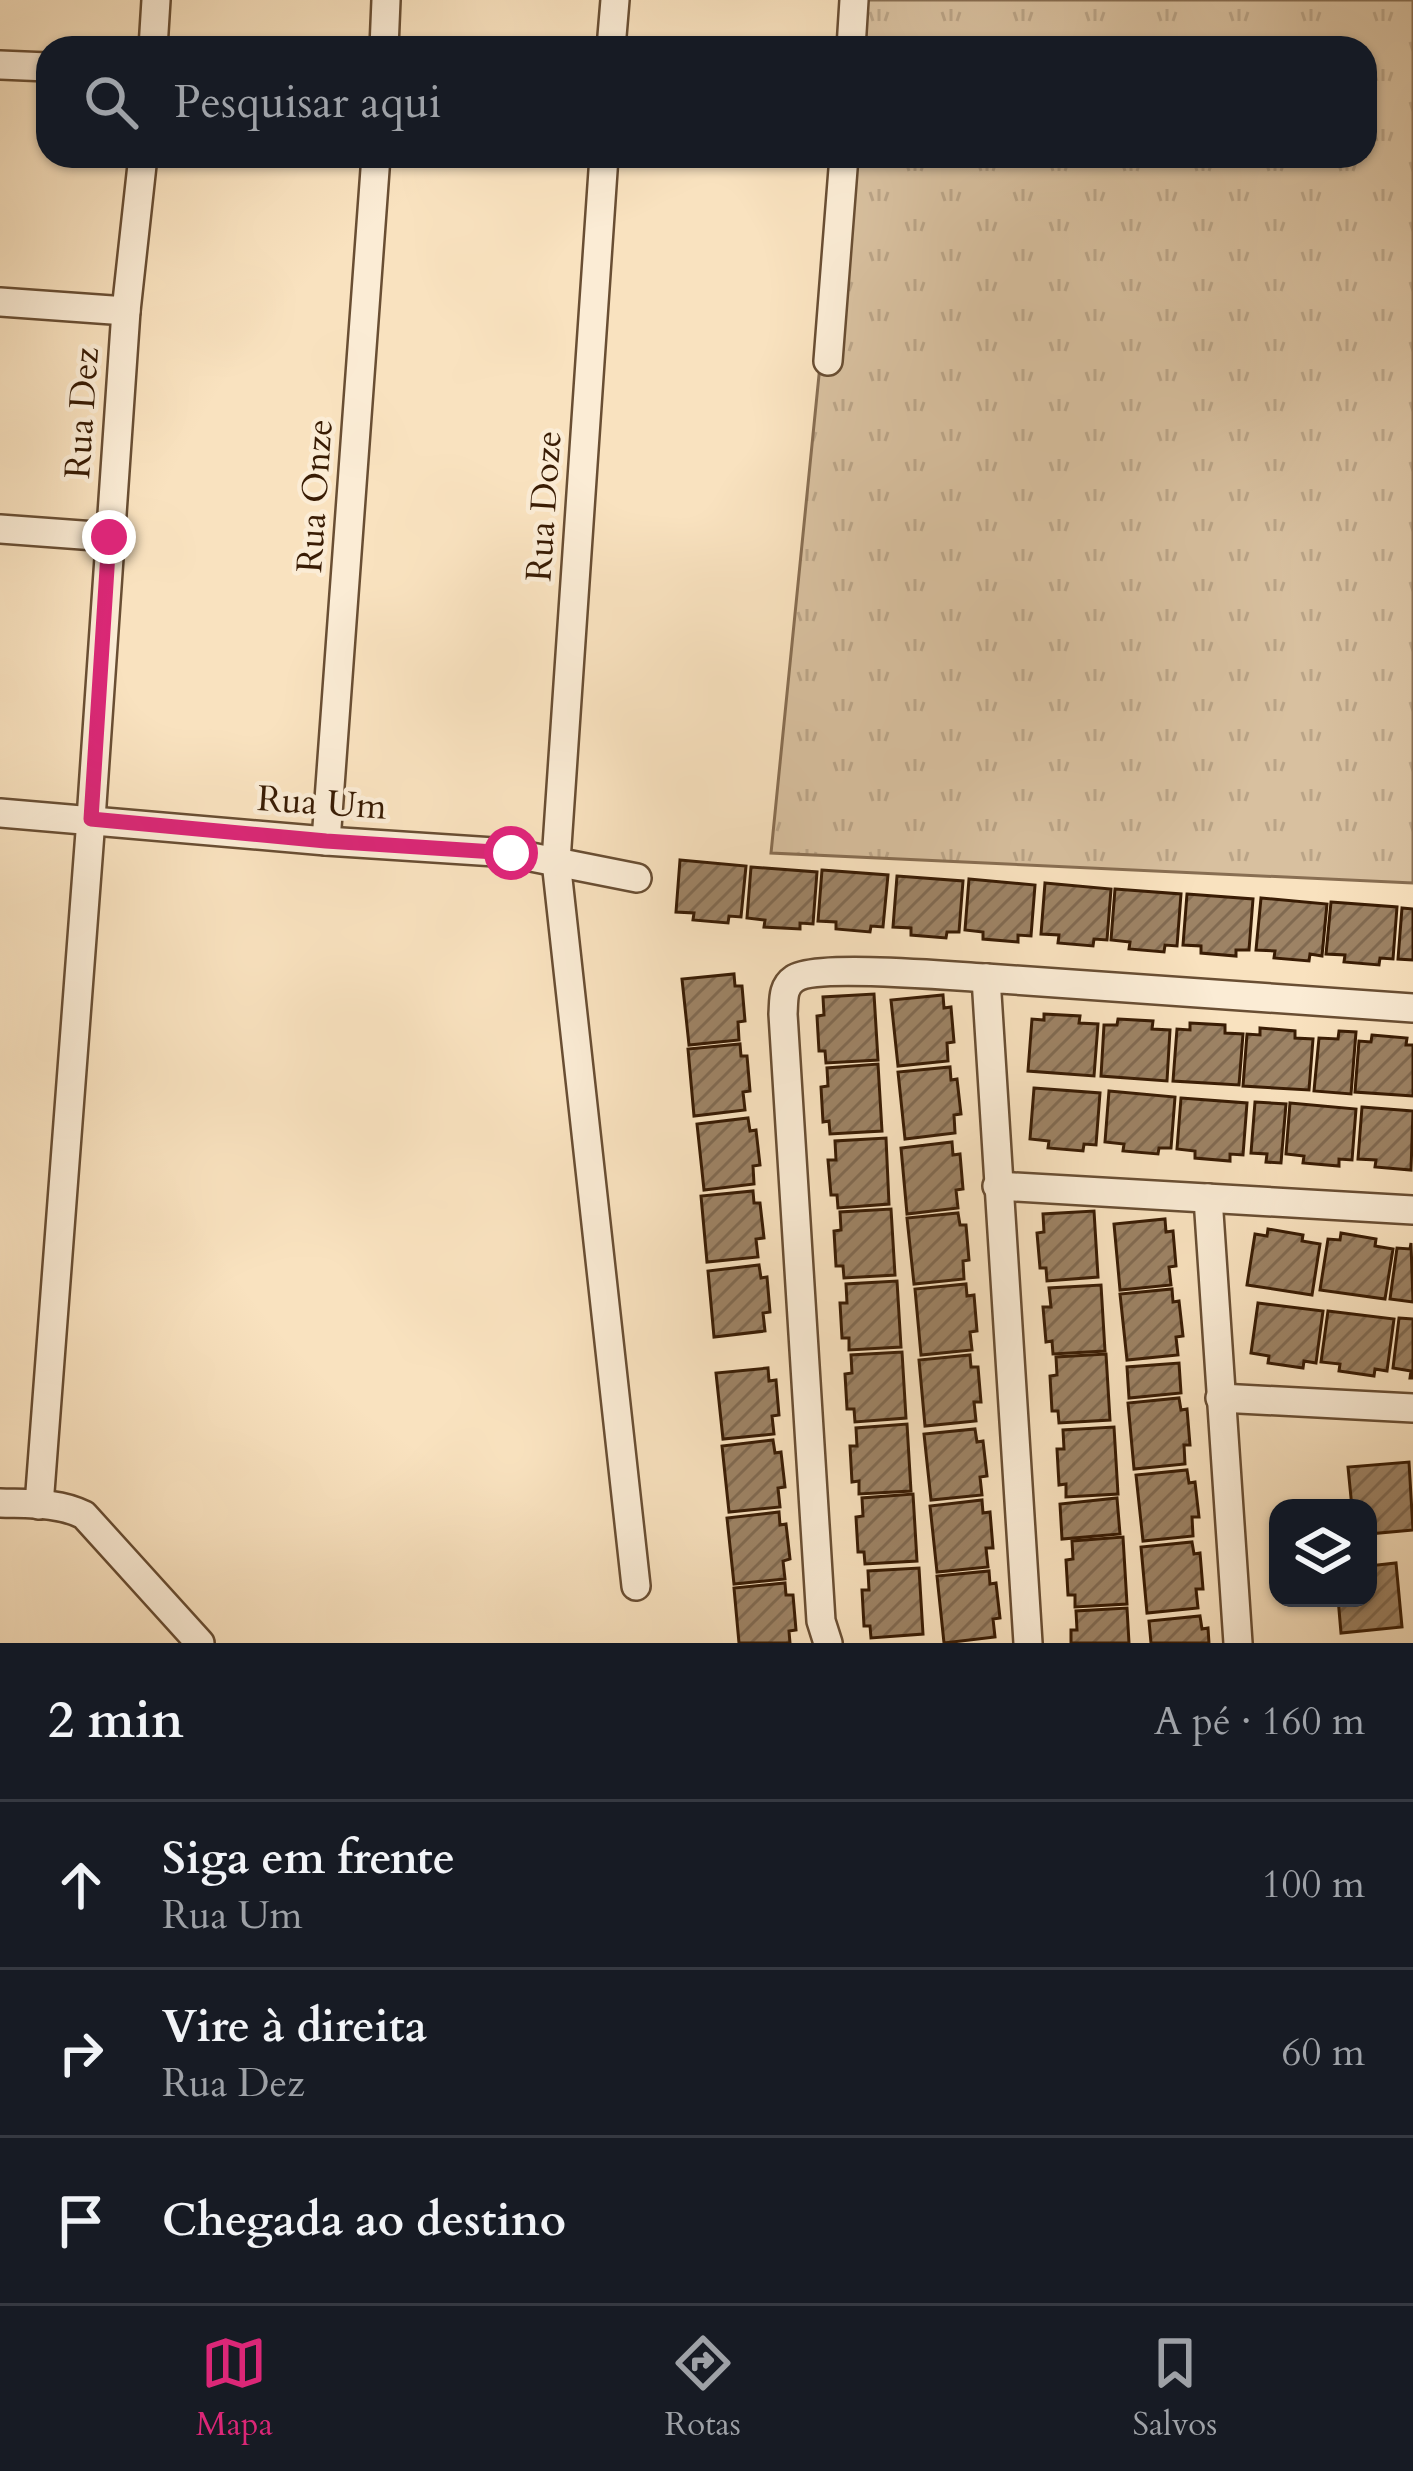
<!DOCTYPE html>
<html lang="pt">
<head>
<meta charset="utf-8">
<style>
	:root { --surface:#171b24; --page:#20242c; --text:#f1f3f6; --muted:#9ea1a6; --line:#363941; --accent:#db2777 }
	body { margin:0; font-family:Cardo,serif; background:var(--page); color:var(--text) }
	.controls { position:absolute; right:36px; bottom:36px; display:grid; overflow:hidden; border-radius:24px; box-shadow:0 3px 9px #0004 }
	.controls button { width:108px; height:108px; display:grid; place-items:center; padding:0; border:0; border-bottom:3px solid var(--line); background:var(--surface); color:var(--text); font:60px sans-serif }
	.stop { position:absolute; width:36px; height:36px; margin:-27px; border:9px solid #db2777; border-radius:50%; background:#fff }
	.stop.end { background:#db2777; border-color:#fff; box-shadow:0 3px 12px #0008 }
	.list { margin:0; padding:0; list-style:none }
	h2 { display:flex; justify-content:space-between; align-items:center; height:156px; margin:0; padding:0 48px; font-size:51px }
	h2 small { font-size:39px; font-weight:400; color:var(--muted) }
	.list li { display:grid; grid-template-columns:78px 1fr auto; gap:36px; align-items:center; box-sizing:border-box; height:168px; padding:0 48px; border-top:3px solid var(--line) }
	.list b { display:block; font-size:45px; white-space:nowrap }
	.list p { margin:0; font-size:39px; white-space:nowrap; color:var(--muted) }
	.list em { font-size:39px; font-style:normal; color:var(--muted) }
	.icon { flex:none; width:66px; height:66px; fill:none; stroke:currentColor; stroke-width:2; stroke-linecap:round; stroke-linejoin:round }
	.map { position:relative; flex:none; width:1413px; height:1643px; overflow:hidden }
	.search { position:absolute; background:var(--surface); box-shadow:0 3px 9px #0004; left:36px; right:36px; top:36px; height:132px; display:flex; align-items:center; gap:30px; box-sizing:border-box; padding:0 42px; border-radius:36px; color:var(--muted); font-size:45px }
	.sheet { height:660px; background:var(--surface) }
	nav { display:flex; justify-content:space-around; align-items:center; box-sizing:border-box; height:168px; border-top:3px solid var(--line); background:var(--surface); font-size:33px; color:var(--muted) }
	nav a { display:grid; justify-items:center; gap:6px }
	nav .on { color:var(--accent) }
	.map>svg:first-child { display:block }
</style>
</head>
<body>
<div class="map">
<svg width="1413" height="1643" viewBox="0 0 1413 1643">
	<defs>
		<pattern id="grass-tufts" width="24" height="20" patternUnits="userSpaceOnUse" patternTransform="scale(3)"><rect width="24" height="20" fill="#d8c09f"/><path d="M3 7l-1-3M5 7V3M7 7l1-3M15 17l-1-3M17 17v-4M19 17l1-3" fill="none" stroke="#baa487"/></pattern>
		<pattern id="building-hatch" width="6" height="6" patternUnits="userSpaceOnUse" patternTransform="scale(3)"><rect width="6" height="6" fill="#9d8365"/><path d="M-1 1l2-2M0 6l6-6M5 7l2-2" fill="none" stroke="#816a51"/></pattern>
	</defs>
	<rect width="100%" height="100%" fill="#f9e2bf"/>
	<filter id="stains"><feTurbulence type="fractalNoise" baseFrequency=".00167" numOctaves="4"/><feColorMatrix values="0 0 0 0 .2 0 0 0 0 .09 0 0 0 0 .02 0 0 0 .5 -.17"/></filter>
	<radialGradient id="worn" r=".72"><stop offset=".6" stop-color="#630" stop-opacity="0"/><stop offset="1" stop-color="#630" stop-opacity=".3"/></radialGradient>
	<path fill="url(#grass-tufts)" stroke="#886e52" stroke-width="3" d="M 857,0 L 1413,0 L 1413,883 L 771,853 L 841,156 L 1365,156 L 1365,48 L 852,48 Z"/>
	<g fill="url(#building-hatch)" stroke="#391c04" stroke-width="3">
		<path d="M 680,860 L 746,866 L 741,917 L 729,916 L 728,923 L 693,920 L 694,913 L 676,912 Z"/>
		<path d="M 751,867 L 817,872 L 813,924 L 800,923 L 800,929 L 764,927 L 765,920 L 747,918 Z"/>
		<path d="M 822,870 L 888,875 L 883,927 L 871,926 L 870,932 L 836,929 L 836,922 L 818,921 Z"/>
		<path d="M 897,876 L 963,881 L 959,932 L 947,932 L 946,938 L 911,935 L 911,928 L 893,927 Z"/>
		<path d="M 969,879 L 1035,885 L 1031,936 L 1018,935 L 1018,942 L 983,939 L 983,932 L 965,930 Z"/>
		<path d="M 1045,883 L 1111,889 L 1107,940 L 1094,939 L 1093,946 L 1058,943 L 1059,935 L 1041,934 Z"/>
		<path d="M 1115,889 L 1181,894 L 1177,946 L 1165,945 L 1164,952 L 1129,949 L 1130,942 L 1111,940 Z"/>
		<path d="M 1187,894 L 1253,899 L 1249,950 L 1236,950 L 1236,956 L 1201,953 L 1201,946 L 1183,945 Z"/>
		<path d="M 1261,898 L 1327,904 L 1322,956 L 1310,954 L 1309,961 L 1274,958 L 1275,951 L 1256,950 Z"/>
		<path d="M 1331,902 L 1397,907 L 1393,959 L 1380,958 L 1379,965 L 1344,962 L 1345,955 L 1326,954 Z"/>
		<path d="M 1402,908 L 1413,909 L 1413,960 L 1398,959 Z"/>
		<path d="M 734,974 L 735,986 L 742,986 L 745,1021 L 738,1022 L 739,1040 L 689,1045 L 682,979 Z"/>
		<path d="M 874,994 L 878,1060 L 826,1063 L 825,1051 L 819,1051 L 817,1016 L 824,1015 L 823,997 Z"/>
		<path d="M 943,995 L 944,1008 L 951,1007 L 954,1042 L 947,1043 L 948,1061 L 898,1066 L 891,1000 Z"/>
		<path d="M 1044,1014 L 1080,1016 L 1079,1023 L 1098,1024 L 1094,1076 L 1028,1071 L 1032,1019 L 1044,1020 Z"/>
		<path d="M 1118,1019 L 1153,1021 L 1152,1029 L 1170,1030 L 1167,1081 L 1101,1076 L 1104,1025 L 1117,1025 Z"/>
		<path d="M 1190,1023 L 1225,1025 L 1225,1033 L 1243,1034 L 1239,1085 L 1173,1081 L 1177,1029 L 1190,1030 Z"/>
		<path d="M 1260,1028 L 1295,1031 L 1295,1038 L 1313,1039 L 1309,1090 L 1243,1086 L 1247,1034 L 1260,1035 Z"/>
		<path d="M 1339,1031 L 1356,1032 L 1351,1094 L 1314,1091 L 1319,1038 L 1338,1039 Z"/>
		<path d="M 1372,1035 L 1407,1038 L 1406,1045 L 1413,1045 L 1413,1096 L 1355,1092 L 1359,1041 L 1371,1042 Z"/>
		<path d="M 740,1044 L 741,1056 L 747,1056 L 750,1091 L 743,1092 L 745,1110 L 694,1116 L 688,1049 Z"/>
		<path d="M 878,1064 L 882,1131 L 830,1134 L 829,1121 L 823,1122 L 821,1087 L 828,1086 L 827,1068 Z"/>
		<path d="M 950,1067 L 951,1080 L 957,1079 L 961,1114 L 954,1115 L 955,1133 L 905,1139 L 898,1072 Z"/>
		<path d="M 1034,1088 L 1100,1093 L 1096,1145 L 1084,1144 L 1083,1151 L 1048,1148 L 1049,1141 L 1030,1139 Z"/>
		<path d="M 1109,1091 L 1175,1097 L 1171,1148 L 1159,1148 L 1158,1154 L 1123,1151 L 1124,1144 L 1105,1142 Z"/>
		<path d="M 1181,1098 L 1247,1103 L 1243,1155 L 1230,1154 L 1230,1161 L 1195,1158 L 1195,1151 L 1177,1149 Z"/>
		<path d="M 1255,1102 L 1286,1104 L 1281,1163 L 1266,1162 L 1267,1154 L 1251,1153 Z"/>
		<path d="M 1290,1103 L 1356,1109 L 1352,1160 L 1339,1159 L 1339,1166 L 1303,1163 L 1304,1156 L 1286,1154 Z"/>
		<path d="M 1362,1107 L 1413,1111 L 1411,1170 L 1375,1167 L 1376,1160 L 1358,1159 Z"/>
		<path d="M 748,1118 L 750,1131 L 756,1130 L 760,1165 L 753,1166 L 754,1184 L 704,1190 L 697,1124 Z"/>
		<path d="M 886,1138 L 889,1204 L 838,1208 L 837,1195 L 831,1195 L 828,1160 L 836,1160 L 835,1141 Z"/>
		<path d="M 952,1142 L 953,1155 L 960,1154 L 963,1189 L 956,1190 L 958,1208 L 907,1214 L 901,1148 Z"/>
		<path d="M 753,1191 L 754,1203 L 760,1203 L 764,1238 L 756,1239 L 758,1257 L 707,1262 L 701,1196 Z"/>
		<path d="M 891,1209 L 895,1275 L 844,1278 L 843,1266 L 836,1266 L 834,1231 L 841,1230 L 840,1212 Z"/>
		<path d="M 1094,1211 L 1098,1277 L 1047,1281 L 1046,1268 L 1040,1268 L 1037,1233 L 1044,1232 L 1043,1214 Z"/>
		<path d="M 958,1213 L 960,1225 L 966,1225 L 969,1260 L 963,1261 L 964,1279 L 914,1284 L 907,1218 Z"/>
		<path d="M 1165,1219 L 1166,1232 L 1173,1231 L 1176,1266 L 1169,1267 L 1171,1285 L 1120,1290 L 1114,1224 Z"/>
		<path d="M 1268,1229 L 1303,1235 L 1302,1241 L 1320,1244 L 1312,1295 L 1247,1285 L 1255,1234 L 1267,1236 Z"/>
		<path d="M 1341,1233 L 1376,1239 L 1375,1246 L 1393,1249 L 1385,1299 L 1320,1290 L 1328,1239 L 1340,1240 Z"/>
		<path d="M 1411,1243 L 1413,1302 L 1390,1299 L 1397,1248 L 1410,1249 Z"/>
		<path d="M 759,1265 L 761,1278 L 767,1277 L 770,1312 L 763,1313 L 765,1331 L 714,1337 L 708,1271 Z"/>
		<path d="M 897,1281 L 901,1347 L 849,1350 L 849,1338 L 842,1338 L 840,1303 L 847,1303 L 846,1284 Z"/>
		<path d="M 966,1284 L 967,1296 L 974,1295 L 977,1331 L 970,1332 L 972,1350 L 921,1355 L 915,1289 Z"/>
		<path d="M 1101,1285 L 1105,1351 L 1053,1354 L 1052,1341 L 1046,1342 L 1043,1307 L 1051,1307 L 1049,1288 Z"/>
		<path d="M 1172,1289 L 1173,1302 L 1179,1301 L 1183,1336 L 1176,1337 L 1178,1355 L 1127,1360 L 1120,1294 Z"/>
		<path d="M 1258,1303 L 1323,1311 L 1316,1363 L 1304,1361 L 1303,1368 L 1268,1363 L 1269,1356 L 1251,1353 Z"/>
		<path d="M 1328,1311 L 1394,1319 L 1387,1371 L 1375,1369 L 1374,1376 L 1339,1371 L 1340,1364 L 1321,1362 Z"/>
		<path d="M 1399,1318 L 1413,1319 L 1413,1378 L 1410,1378 L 1411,1371 L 1393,1368 Z"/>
		<path d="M 902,1352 L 906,1418 L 855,1422 L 854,1409 L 847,1409 L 845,1374 L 852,1373 L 851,1355 Z"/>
		<path d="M 1106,1354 L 1110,1420 L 1059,1423 L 1058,1411 L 1052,1411 L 1050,1376 L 1057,1375 L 1056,1357 Z"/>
		<path d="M 970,1355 L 971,1367 L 978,1367 L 981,1402 L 974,1402 L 976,1421 L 925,1426 L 919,1360 Z"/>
		<path d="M 1179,1363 L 1181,1393 L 1129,1398 L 1127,1367 Z"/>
		<path d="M 768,1368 L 769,1381 L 776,1380 L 779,1415 L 772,1416 L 774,1434 L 723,1439 L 716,1373 Z"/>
		<path d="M 1179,1398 L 1181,1410 L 1187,1409 L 1190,1445 L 1184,1445 L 1185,1464 L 1134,1469 L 1128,1403 Z"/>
		<path d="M 907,1424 L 911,1491 L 859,1494 L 859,1481 L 852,1482 L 850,1446 L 857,1446 L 856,1428 Z"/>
		<path d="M 1114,1427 L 1118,1494 L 1066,1497 L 1066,1484 L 1059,1485 L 1057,1449 L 1064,1449 L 1063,1430 Z"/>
		<path d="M 975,1429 L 977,1442 L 983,1441 L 987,1476 L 980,1477 L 982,1495 L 931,1500 L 924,1434 Z"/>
		<path d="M 773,1440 L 775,1453 L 781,1452 L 785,1487 L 778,1488 L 780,1507 L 729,1512 L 722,1446 Z"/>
		<path d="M 1409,1462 L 1413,1530 L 1368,1534 L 1368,1508 L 1352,1508 L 1348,1467 Z"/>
		<path d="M 1187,1470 L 1189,1483 L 1195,1482 L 1199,1517 L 1192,1517 L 1193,1536 L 1143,1541 L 1136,1475 Z"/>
		<path d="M 913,1494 L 917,1561 L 865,1564 L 864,1552 L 858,1552 L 856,1517 L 863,1516 L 862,1498 Z"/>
		<path d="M 1117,1498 L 1120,1534 L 1062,1539 L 1060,1504 Z"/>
		<path d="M 982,1500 L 983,1513 L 990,1512 L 993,1548 L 986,1548 L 988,1567 L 937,1572 L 930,1506 Z"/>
		<path d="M 779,1512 L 780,1525 L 786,1524 L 790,1559 L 783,1561 L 785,1579 L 734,1584 L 727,1518 Z"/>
		<path d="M 1123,1537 L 1127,1604 L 1075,1607 L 1075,1595 L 1068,1595 L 1066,1560 L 1073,1559 L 1072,1541 Z"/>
		<path d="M 1192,1542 L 1194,1554 L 1200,1553 L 1203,1589 L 1196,1589 L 1198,1608 L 1147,1613 L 1141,1547 Z"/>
		<path d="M 1396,1563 L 1402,1627 L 1341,1633 L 1338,1598 L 1368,1598 L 1368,1566 Z"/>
		<path d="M 919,1568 L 923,1634 L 871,1638 L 870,1626 L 864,1626 L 862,1590 L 869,1590 L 868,1571 Z"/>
		<path d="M 989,1571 L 990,1584 L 996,1583 L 1000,1618 L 993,1619 L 995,1637 L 944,1643 L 937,1576 Z"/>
		<path d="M 785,1583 L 786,1595 L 793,1595 L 796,1630 L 789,1631 L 790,1643 L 739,1643 L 734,1588 Z"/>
		<path d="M 1127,1608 L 1129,1643 L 1071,1643 L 1071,1630 L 1077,1630 L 1076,1611 Z"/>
		<path d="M 1200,1616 L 1202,1629 L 1208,1628 L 1209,1643 L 1151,1643 L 1149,1621 Z"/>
	</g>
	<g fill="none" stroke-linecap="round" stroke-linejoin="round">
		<g stroke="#694e33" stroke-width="32">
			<g id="minor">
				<path d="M 153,48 L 156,0"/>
				<path d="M 384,48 L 386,0"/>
				<path d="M 611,48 L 615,0"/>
				<path d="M 851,48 L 854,0"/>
				<path d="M 0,65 L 48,67"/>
				<path d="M 604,156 L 556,861 L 636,1586"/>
				<path d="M 0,302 L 126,311"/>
				<path d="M 828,361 L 844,156"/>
				<path d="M 0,529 L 109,537"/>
				<path d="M 0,813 L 326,841 L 511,853 L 637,878"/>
				<path d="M 326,841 L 376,156"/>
				<path d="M 997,1186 L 1413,1210"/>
				<path d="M 1208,1198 L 1238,1643"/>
				<path d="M 1220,1398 L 1413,1408"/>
				<path d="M 0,1503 C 28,1504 59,1502 84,1515 L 200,1643"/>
				<path d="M 39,1505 L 91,819 L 126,311 L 143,156"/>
				<path d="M 828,1643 L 821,1621 L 783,1014 C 784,1001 782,987 794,979 C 814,964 953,976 986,978"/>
				<path d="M 1028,1643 L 986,978 L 1413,1008"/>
			</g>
		</g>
		<use href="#minor" stroke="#fbecd5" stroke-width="27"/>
	</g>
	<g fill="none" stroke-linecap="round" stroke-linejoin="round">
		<path stroke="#db2777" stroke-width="15" d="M 109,537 L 91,819 L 326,841 L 511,853"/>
	</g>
	<g text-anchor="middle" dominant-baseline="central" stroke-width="9" stroke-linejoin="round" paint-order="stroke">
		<g font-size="36" fill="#391c04" stroke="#fbecd5">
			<text transform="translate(82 413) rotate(-86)">Rua Dez</text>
			<text transform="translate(315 496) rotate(-86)">Rua Onze</text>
			<text transform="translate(544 506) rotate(-86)">Rua Doze</text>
			<text transform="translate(322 803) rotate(4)">Rua Um</text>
		</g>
	</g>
	<rect width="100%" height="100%" filter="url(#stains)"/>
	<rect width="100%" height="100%" fill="url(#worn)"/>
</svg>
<div class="controls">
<button><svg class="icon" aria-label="layers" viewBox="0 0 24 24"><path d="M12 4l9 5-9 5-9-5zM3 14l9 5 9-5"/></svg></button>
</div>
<div class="stop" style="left:511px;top:853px"></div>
<div class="stop end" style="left:109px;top:537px"></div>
<div class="search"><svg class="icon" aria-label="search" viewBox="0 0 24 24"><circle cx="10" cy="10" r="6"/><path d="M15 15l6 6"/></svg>Pesquisar aqui</div>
</div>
<section class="sheet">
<h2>2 min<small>A pé · 160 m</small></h2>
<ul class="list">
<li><svg class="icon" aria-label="ahead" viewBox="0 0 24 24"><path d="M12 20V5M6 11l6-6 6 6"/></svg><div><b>Siga em frente</b><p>Rua Um</p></div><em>100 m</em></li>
<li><svg class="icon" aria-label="right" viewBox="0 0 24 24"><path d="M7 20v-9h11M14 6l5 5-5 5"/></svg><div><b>Vire à direita</b><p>Rua Dez</p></div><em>60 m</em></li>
<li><svg class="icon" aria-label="arrive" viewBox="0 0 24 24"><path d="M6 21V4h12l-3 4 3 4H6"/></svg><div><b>Chegada ao destino</b></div></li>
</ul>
</section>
<nav>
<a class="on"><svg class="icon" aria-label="map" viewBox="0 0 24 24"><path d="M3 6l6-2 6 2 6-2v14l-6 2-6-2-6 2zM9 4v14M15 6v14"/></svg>Mapa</a>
<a><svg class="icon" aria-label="directions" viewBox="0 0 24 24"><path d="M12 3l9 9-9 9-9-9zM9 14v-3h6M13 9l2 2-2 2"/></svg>Rotas</a>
<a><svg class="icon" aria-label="saved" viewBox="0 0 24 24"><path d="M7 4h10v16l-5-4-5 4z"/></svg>Salvos</a>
</nav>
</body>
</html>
